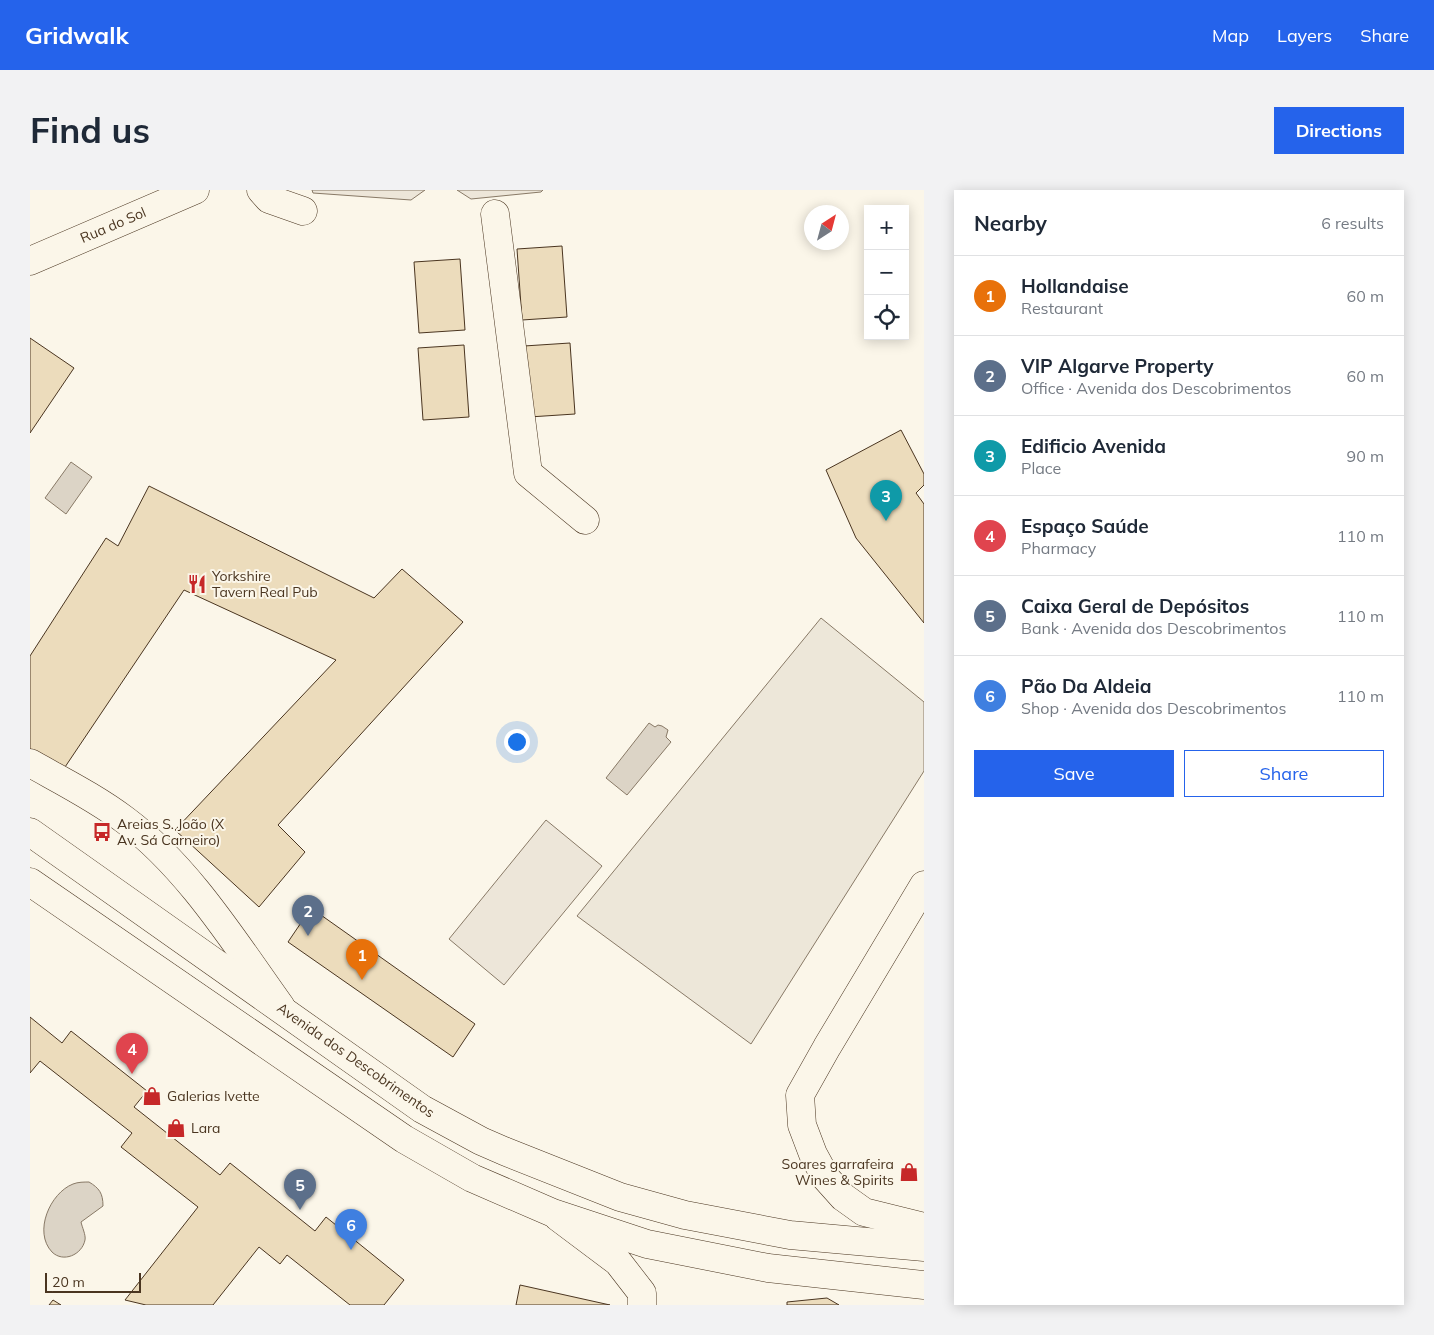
<!DOCTYPE html>
<html lang="en">
<head>
<meta charset="utf-8">
<style>
	:root { --surface:#fff; --page:#f2f2f3; --text:#1f2937; --muted:#747a83; --line:#e0e1e3; --accent:#2563eb }
	body { margin:0; font-family:Mulish,sans-serif; background:var(--page); color:var(--text) }
	.controls { position:absolute; right:15px; top:15px; display:grid; overflow:hidden; border-radius:0px; box-shadow:0 2px 12px #0003 }
	.controls button { width:45px; height:45px; display:grid; place-items:center; padding:0; border:0; border-bottom:1px solid var(--line); background:var(--surface); color:var(--text); font:25px sans-serif }
	.compass { position:absolute; left:774px; top:15px; width:45px; height:45px; border-radius:50%; background:var(--surface); box-shadow:0 2px 12px #0003; rotate:36deg }
	.scale { position:absolute; left:15px; bottom:12px; width:96px; box-sizing:border-box; padding-left:5px; border:2px solid #4a3520; border-top:0; font-size:14px; line-height:18px; white-space:nowrap; color:#4a3520; -webkit-text-stroke:4px #fbf6e9; paint-order:stroke }
	.you { position:absolute; left:486px; top:551px; width:18px; height:18px; margin:-12px; border:4px solid #fff; border-radius:50%; background:#1a73e8; box-shadow:0 0 0 8px #1a73e833 }
	.badge { display:grid; place-items:center; width:32px; height:32px; border-radius:50%; background:var(--accent); color:#fff; font-size:16px; font-weight:700 }
	.pin { position:absolute; translate:-50% -41px; filter:drop-shadow(0 1px 2px #0008) }
	.pin::after { content:''; position:absolute; top:26px; width:18px; height:15px; background:inherit; clip-path:polygon(0 0,100% 0,50% 100%) }
	.list { margin:0; padding:0; list-style:none }
	h2 { display:flex; justify-content:space-between; align-items:center; height:65px; margin:0; padding:0 20px; font-size:21px }
	h2 small { font-size:16px; font-weight:400; color:var(--muted) }
	.list li { display:grid; grid-template-columns:32px 1fr auto; gap:15px; align-items:center; box-sizing:border-box; height:80px; padding:0 20px; border-top:1px solid var(--line) }
	.list b { display:block; font-size:19px; white-space:nowrap }
	.list p { margin:0; font-size:16px; white-space:nowrap; color:var(--muted) }
	.list em { font-size:16px; font-style:normal; color:var(--muted) }
	.actions { display:flex; gap:10px; padding:15px 20px }
	.actions a { flex:1; padding:11px 0; border:1px solid var(--accent); border-radius:0px; text-align:center; font-size:18px; color:var(--accent) }
	.actions .main { background:var(--accent); color:#fff }
	.icon { flex:none; width:28px; height:28px; fill:none; stroke:currentColor; stroke-width:2; stroke-linecap:round; stroke-linejoin:round }
	.map { position:relative; flex:none; width:894px; height:1115px; overflow:hidden; border-radius:0px }
	header { display:flex; align-items:center; gap:30px; box-sizing:border-box; height:70px; padding:0 25px; background:var(--accent); color:#fff }
	header strong { font-size:24px }
	nav { display:flex; gap:28px; margin-inline-start:auto; font-size:18px }
	.intro { display:flex; align-items:center; justify-content:space-between; box-sizing:border-box; height:120px; padding:0 30px }
	h1 { margin:0; font-size:35px }
	.button { padding:12px 22px; border-radius:0px; background:var(--accent); color:#fff; font-size:18px; font-weight:700 }
	main { display:flex; gap:30px; padding:0 30px }
	aside { flex:1; background:var(--surface); border-radius:0px; box-shadow:0 2px 12px #0003 }
	.map>svg:first-child { display:block }
</style>
</head>
<body>
<header>
<strong>Gridwalk</strong>
<nav><a>Map</a><a>Layers</a><a>Share</a></nav>
</header>
<div class="intro"><h1>Find us</h1><a class="button">Directions</a></div>
<main>
<div class="map">
<svg width="894" height="1115" viewBox="0 0 894 1115">
	<rect width="100%" height="100%" fill="#fbf6e9"/>
	<g fill="#ede6d9" stroke="#887966">
		<path d="M 282,0 L 395,0 L 381,10 L 283,3 Z"/>
		<path d="M 427,0 L 513,0 L 511,2 L 441,9 Z"/>
		<path d="M 516,630 L 572,676 L 474,795 L 419,749 Z"/>
	</g>
	<path fill="#ede7d9" stroke="#887966" d="M 791,428 L 894,512 L 894,581 L 721,854 L 547,726 Z"/>
	<g fill="#dcd4c6" stroke="#887966">
		<path d="M 41,272 L 62,287 L 36,324 L 15,308 Z"/>
		<path d="M 619,533 L 625,537 L 628,535 L 632,536 L 638,540 L 636,547 L 641,552 L 597,605 L 576,588 Z"/>
		<path d="M 59,992 C 69,998 73,1003 73,1016 L 51,1032 C 52,1037 56,1045 55,1050 C 52,1065 33,1073 22,1062 C 3,1042 20,1003 43,994 C 48,992 54,992 59,992 Z"/>
	</g>
	<g fill="#ecdcbc" stroke="#4a3520">
		<path d="M 532,56 L 537,127 L 492,130 L 487,59 Z"/>
		<path d="M 430,69 L 435,140 L 389,143 L 384,72 Z"/>
		<path d="M 0,148 L 44,178 L 0,243 Z"/>
		<path d="M 540,153 L 545,224 L 499,227 L 494,156 Z"/>
		<path d="M 434,155 L 439,227 L 393,230 L 388,158 Z"/>
		<path d="M 871,240 L 894,284 L 894,295 L 886,303 L 894,314 L 894,433 L 826,348 L 796,280 Z"/>
		<path d="M 119,296 L 344,408 L 372,379 L 433,432 L 248,635 L 275,662 L 229,717 L 145,640 L 306,470 L 154,400 L 33,580 L 0,560 L 0,466 L 76,348 L 88,356 Z"/>
		<path d="M 281,718 L 445,834 L 423,867 L 258,752 Z"/>
		<path d="M 0,827 L 32,853 L 41,841 L 117,901 L 104,917 L 190,985 L 200,973 L 285,1041 L 296,1027 L 374,1090 L 354,1115 L 320,1115 L 257,1065 L 250,1074 L 229,1057 L 183,1115 L 116,1115 L 95,1110 L 168,1017 L 91,957 L 102,943 L 10,871 L 0,883 Z"/>
		<path d="M 490,1095 L 580,1115 L 486,1115 Z"/>
		<path d="M 797,1108 L 809,1115 L 757,1115 L 757,1112 Z"/>
		<path d="M 23,1110 L 31,1115 L 19,1115 Z"/>
	</g>
	<g fill="none" stroke-linecap="round" stroke-linejoin="round">
		<g stroke="#4a3520" stroke-width="29">
			<g id="minor">
				<path d="M 231,0 L 239,9 L 273,21"/>
				<path d="M 465,24 L 498,283 L 555,330"/>
				<path d="M 0,71 L 165,0"/>
				<path d="M 0,573 C 32,591 66,608 95,630 C 159,678 205,753 251,817"/>
				<path d="M 894,695 L 797,857 L 770,905 L 772,935 L 783,964 L 796,988 L 813,1007 L 834,1022 L 894,1037"/>
				<path d="M 528,1027 L 588,1072 L 612,1103 L 612,1115"/>
			</g>
		</g>
		<g stroke="#4a3520" stroke-width="29">
			<g id="secondary">
				<path d="M 0,642 L 392,919 L 451,951 L 474,961 L 590,1007 L 655,1025 L 760,1045 L 894,1057"/>
				<path d="M 0,692 L 374,949 L 442,988 L 523,1023 L 617,1054 L 738,1078 L 894,1095"/>
			</g>
		</g>
		<use href="#minor" stroke="#fbf6e9" stroke-width="28"/>
		<use href="#secondary" stroke="#fbf6e9" stroke-width="28"/>
	</g>
	<defs>
		<g id="restaurant-bare" transform="scale(1.5)"><path d="M-5-6h1v4h1v-4h1v4h1v-4h1v5L-1.5 .5V6h-2V.5L-5-1ZM5-6V6H3V1.5H1.5Q1.5-4 5-6Z" fill="#c62828" stroke="#fbf6e9" stroke-width="2.5" paint-order="stroke"/></g>
		<g id="bus-bare" transform="scale(1.5)"><path d="M-5-6H5V4H4V6H2V4H-2V6H-4V4H-5ZM-3.5-4V0h7V-4ZM-3.5 1.2v1.5H-2V1.2ZM2 1.2v1.5H3.5V1.2Z" fill="#c62828" stroke="#fbf6e9" stroke-width="2.5" paint-order="stroke"/></g>
		<g id="shop-bare" transform="scale(1.5)"><path d="M-5-2.5h2.3a2.7 3.5 0 0 1 5.4 0H5L5.5 6h-11ZM-1.5-2.5h3a1.5 2.3 0 0 0-3 0Z" fill="#c62828" stroke="#fbf6e9" stroke-width="2.5" paint-order="stroke"/></g>
	</defs>
	<g fill-rule="evenodd">
		<use href="#restaurant-bare" x="167" y="394"/>
		<use href="#bus-bare" x="72" y="642"/>
		<use href="#shop-bare" x="122" y="906"/>
		<use href="#shop-bare" x="146" y="938"/>
		<use href="#shop-bare" x="879" y="982"/>
	</g>
	<g text-anchor="middle" dominant-baseline="central" stroke-width="4" stroke-linejoin="round" paint-order="stroke">
		<g font-size="14" fill="#4a3520" stroke="#fbf6e9">
			<text transform="translate(83 35) rotate(-23)">Rua do Sol</text>
			<text transform="translate(326 870) rotate(35)">Avenida dos Descobrimentos</text>
		</g>
		<g font-size="14" fill="#4a3520" stroke="#fbf6e9" text-anchor="start">
			<text x="182" y="386">Yorkshire<tspan x="182" dy="16">Tavern Real Pub</tspan></text>
			<text x="87" y="634">Areias S. João (X<tspan x="87" dy="16">Av. Sá Carneiro)</tspan></text>
			<text x="137" y="906">Galerias Ivette</text>
			<text x="161" y="938">Lara</text>
			<text x="864" y="974" text-anchor="end">Soares garrafeira<tspan x="864" dy="16">Wines &amp; Spirits</tspan></text>
		</g>
	</g>
</svg>
<div class="controls">
<button>+</button>
<button>−</button>
<button><svg class="icon" aria-label="locate" viewBox="0 0 24 24"><circle cx="12" cy="12" r="6"/><path d="M12 2v4M12 18v4M2 12h4M18 12h4"/></svg></button>
</div>
<svg class="compass" viewBox="-18 -18 36 36"><path d="M0-13l5 13h-10z" fill="#e53935"/><path d="M0 13l5-13h-10z" fill="#747a83"/></svg>
<div class="scale">20 m</div>
<div class="you"></div>
<div class="pin badge" style="left:332px;top:790px;background:#e8710a">1</div>
<div class="pin badge" style="left:278px;top:746px;background:#5c6f8a">2</div>
<div class="pin badge" style="left:856px;top:331px;background:#0f9aa8">3</div>
<div class="pin badge" style="left:102px;top:884px;background:#e0444e">4</div>
<div class="pin badge" style="left:270px;top:1020px;background:#5c6f8a">5</div>
<div class="pin badge" style="left:321px;top:1060px;background:#3f7fe0">6</div>
</div>
<aside>
<h2>Nearby<small>6 results</small></h2>
<ul class="list">
<li><span class="badge" style="background:#e8710a">1</span><div><b>Hollandaise</b><p>Restaurant</p></div><em>60 m</em></li>
<li><span class="badge" style="background:#5c6f8a">2</span><div><b>VIP Algarve Property</b><p>Office · Avenida dos Descobrimentos</p></div><em>60 m</em></li>
<li><span class="badge" style="background:#0f9aa8">3</span><div><b>Edificio Avenida</b><p>Place</p></div><em>90 m</em></li>
<li><span class="badge" style="background:#e0444e">4</span><div><b>Espaço Saúde</b><p>Pharmacy</p></div><em>110 m</em></li>
<li><span class="badge" style="background:#5c6f8a">5</span><div><b>Caixa Geral de Depósitos</b><p>Bank · Avenida dos Descobrimentos</p></div><em>110 m</em></li>
<li><span class="badge" style="background:#3f7fe0">6</span><div><b>Pão Da Aldeia</b><p>Shop · Avenida dos Descobrimentos</p></div><em>110 m</em></li>
</ul>
<div class="actions"><a class="main">Save</a><a>Share</a></div>
</aside>
</main>
</body>
</html>
